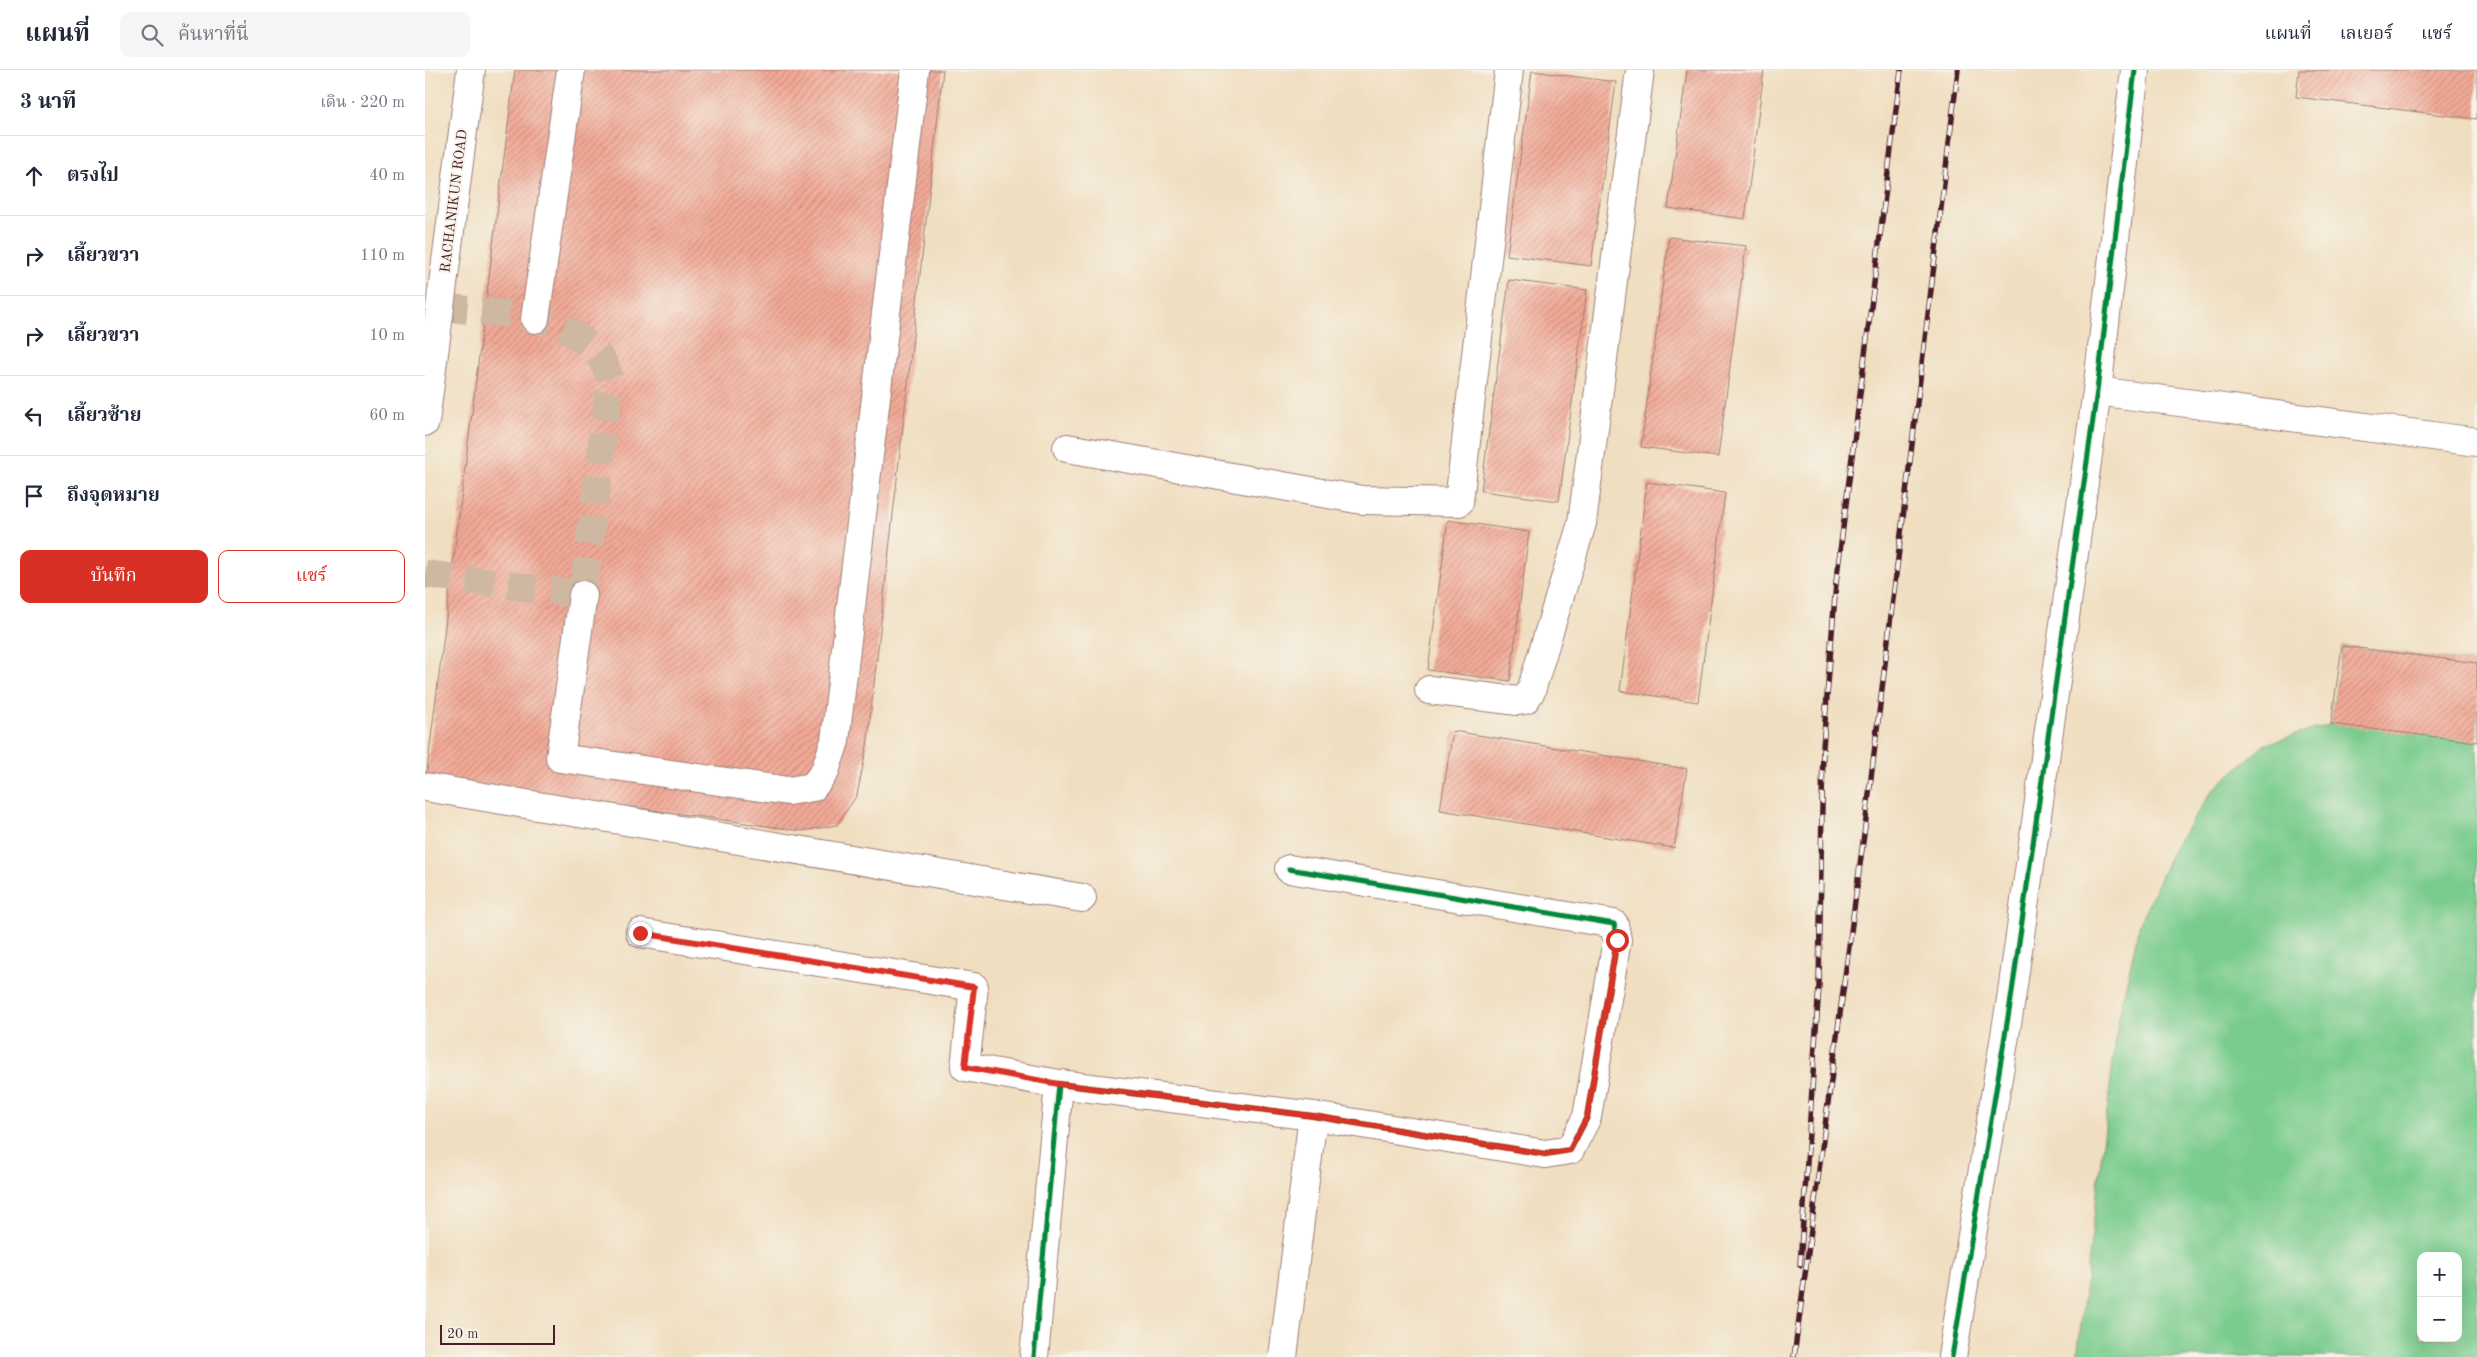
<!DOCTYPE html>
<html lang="th">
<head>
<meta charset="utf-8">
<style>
	:root { --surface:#fff; --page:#f6f6f7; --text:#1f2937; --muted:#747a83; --line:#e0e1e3; --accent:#d93025 }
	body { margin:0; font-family:"Old Standard TT","Noto Serif Thai",serif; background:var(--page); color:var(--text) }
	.controls { position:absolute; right:15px; bottom:15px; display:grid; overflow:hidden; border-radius:10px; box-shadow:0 5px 20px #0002 }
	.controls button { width:45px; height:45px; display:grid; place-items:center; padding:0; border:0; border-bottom:1px solid var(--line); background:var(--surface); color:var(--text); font:25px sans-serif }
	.scale { position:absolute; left:15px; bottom:12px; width:115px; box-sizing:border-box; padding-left:5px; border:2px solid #4a1f2b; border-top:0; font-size:14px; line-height:18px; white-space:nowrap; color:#4a1f2b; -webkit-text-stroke:4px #f7f3e8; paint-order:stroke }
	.stop { position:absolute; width:15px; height:15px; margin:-11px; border:4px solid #d93025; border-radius:50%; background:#fff }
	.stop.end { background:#d93025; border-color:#fff; box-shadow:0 1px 5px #0008 }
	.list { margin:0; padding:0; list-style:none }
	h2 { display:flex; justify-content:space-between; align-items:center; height:65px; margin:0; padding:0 20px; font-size:21px }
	h2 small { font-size:16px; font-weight:400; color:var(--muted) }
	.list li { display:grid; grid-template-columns:32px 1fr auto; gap:15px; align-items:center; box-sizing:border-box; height:80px; padding:0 20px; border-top:1px solid var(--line) }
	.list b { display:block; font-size:19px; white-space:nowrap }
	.list em { font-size:16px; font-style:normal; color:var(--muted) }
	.actions { display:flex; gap:10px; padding:15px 20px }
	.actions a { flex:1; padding:11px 0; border:1px solid var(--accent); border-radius:10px; text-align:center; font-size:18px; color:var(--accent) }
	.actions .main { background:var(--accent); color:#fff }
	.icon { flex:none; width:28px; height:28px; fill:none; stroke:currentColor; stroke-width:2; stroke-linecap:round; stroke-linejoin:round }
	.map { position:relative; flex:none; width:2052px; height:1287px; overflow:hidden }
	header { display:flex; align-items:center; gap:30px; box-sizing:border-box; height:70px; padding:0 25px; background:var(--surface); border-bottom:1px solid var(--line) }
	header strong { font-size:24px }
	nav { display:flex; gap:28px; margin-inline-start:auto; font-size:18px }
	.search { width:350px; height:45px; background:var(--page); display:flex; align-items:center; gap:12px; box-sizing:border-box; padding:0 18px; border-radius:10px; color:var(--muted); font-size:19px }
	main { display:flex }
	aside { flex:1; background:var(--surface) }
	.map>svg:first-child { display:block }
</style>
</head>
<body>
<header>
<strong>แผนที่</strong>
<div class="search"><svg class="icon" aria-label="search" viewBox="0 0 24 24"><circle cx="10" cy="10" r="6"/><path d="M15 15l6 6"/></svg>ค้นหาที่นี่</div>
<nav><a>แผนที่</a><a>เลเยอร์</a><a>แชร์</a></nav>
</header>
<main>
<aside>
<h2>3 นาที<small>เดิน · 220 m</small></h2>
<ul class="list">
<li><svg class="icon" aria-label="ahead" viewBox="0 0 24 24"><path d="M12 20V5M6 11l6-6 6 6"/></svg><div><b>ตรงไป</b></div><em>40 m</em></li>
<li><svg class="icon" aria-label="right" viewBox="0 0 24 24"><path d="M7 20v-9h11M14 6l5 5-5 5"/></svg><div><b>เลี้ยวขวา</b></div><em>110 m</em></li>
<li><svg class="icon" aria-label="right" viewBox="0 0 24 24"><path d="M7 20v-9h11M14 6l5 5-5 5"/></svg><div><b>เลี้ยวขวา</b></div><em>10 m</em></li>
<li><svg class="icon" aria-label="left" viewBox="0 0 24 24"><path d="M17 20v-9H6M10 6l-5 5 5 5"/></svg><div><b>เลี้ยวซ้าย</b></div><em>60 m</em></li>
<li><svg class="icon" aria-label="arrive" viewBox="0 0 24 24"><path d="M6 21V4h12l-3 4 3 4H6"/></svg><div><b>ถึงจุดหมาย</b></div></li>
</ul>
<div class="actions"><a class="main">บันทึก</a><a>แชร์</a></div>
</aside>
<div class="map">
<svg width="2052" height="1287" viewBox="0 0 2052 1287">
	<defs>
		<pattern id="building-hatch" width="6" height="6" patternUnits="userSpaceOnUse" patternTransform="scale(1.25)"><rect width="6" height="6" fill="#f3aa97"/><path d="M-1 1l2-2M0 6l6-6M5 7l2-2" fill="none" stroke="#c78a7b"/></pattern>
	</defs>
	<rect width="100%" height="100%" fill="#f7f3e8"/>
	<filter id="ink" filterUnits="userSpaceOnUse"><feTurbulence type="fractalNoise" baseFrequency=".02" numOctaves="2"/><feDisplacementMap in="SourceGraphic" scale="10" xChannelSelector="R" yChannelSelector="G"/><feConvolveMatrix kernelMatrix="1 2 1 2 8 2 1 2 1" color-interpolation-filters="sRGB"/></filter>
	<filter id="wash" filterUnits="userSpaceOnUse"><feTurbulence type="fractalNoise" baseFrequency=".0096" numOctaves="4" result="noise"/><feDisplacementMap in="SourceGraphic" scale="20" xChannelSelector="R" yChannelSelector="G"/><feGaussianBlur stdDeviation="1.12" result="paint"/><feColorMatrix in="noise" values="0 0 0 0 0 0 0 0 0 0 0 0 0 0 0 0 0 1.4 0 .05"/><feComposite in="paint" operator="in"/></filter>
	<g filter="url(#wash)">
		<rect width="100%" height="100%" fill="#f0dec0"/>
		<path fill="#7acc8e" stroke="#62765c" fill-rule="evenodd" d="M 1917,576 L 2052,593 L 2052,1287 L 1652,1287 L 1693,951 L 1715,853 L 1747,781 L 1788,720 L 1839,675 L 1906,654 ZM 1996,1186 L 2033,1186 L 2033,1268 L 1996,1268 Z"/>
		<g id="blocks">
			<g fill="url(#building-hatch)">
				<path d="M 90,0 L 518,0 L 442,676 L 432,725 L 412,755 L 377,761 L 1,708 Z"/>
				<path d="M 1262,0 L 1339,0 L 1320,149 L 1243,138 Z"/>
				<path d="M 1874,0 L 2052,0 L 2052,49 L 1871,27 Z"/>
				<path d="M 1107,1 L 1191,12 L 1166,196 L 1082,185 Z"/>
				<path d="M 1244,167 L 1321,176 L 1293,387 L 1216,377 Z"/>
				<path d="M 1084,210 L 1162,220 L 1134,431 L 1056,421 Z"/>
				<path d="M 1222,412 L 1300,423 L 1273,632 L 1195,621 Z"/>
				<path d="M 1023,450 L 1104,462 L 1085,611 L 1003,600 Z"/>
				<path d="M 1917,576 L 2052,593 L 2052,672 L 1906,654 Z"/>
				<path d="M 1028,661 L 1262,699 L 1249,778 L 1015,740 Z"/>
			</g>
		</g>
	</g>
	<g filter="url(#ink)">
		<use href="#blocks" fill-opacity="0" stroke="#9d7e76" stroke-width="1"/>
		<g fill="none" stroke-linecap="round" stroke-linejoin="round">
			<path stroke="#cfb8a2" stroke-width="28" stroke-dasharray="28 14" stroke-linecap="butt" d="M 0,504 L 158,525 L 185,310 C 183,303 181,295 176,289 C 141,241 69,244 16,237"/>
			<g stroke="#9d7e76" stroke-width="30">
				<g id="minor">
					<path d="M 110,249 L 146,0"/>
					<path d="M 1672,321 L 2052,372"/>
					<path d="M 642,378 L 937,430 L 1034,432 L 1084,0"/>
					<path d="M 158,525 L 135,688 L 363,721 L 388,717 L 400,701 L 410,671 L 490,0"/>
					<path d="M 1004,620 L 1093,631 L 1100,630 L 1106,621 L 1157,453 L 1215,0"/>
					<path d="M 0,717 L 657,828"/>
					<path d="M 215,863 L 549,917 L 540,997 L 634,1014"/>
					<path d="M 609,1287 L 634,1014 L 888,1046 L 1120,1084 L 1145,1080 L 1162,1047 L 1192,870 L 1189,854 L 864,799"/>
					<path d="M 858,1287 L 888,1046"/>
					<path d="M 1527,1287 L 1586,929 L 1672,321 L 1710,0"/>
				</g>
			</g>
			<g stroke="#9d7e76" stroke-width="30">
				<path id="major" d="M 0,352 L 46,0"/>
			</g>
			<use href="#minor" stroke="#fff" stroke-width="28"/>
			<use href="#major" stroke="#fff" stroke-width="28"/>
			<g stroke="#4a1f2b" stroke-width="5.5">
				<g id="rail">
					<path d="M 1375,1195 L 1394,916 L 1398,677 L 1411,513 L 1476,0"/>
					<path d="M 1369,1287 L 1440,757 L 1533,0"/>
				</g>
			</g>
			<use href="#rail" stroke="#f7f3e8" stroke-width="4" stroke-dasharray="11" stroke-linecap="butt"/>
			<g stroke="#f7f3e8" stroke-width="8">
				<g id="cycleway">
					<path d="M 609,1287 L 634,1014 L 888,1046 L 1120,1084 L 1145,1080 L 1162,1047 L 1192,870 L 1189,854 L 864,799"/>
					<path d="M 1527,1287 L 1586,929 L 1672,321 L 1710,0"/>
				</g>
			</g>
			<use href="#cycleway" stroke="#00873e" stroke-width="5"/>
		</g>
	</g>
	<g fill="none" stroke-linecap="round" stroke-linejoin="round" filter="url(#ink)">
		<path stroke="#d93025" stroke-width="6" d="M 215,863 L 549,917 L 540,997 L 634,1014 L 888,1046 L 1120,1084 L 1145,1080 L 1162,1047 L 1192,870"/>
	</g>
	<g text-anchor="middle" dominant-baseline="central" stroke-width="4" stroke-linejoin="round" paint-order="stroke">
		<g font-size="14" fill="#4a1f2b" stroke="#f7f3e8">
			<text transform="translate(29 131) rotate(-83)">RACHANIKUN ROAD</text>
		</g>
	</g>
</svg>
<div class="controls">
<button>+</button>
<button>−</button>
</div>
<div class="scale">20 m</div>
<div class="stop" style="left:1192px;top:870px"></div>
<div class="stop end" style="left:215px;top:863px"></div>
</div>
</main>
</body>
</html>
